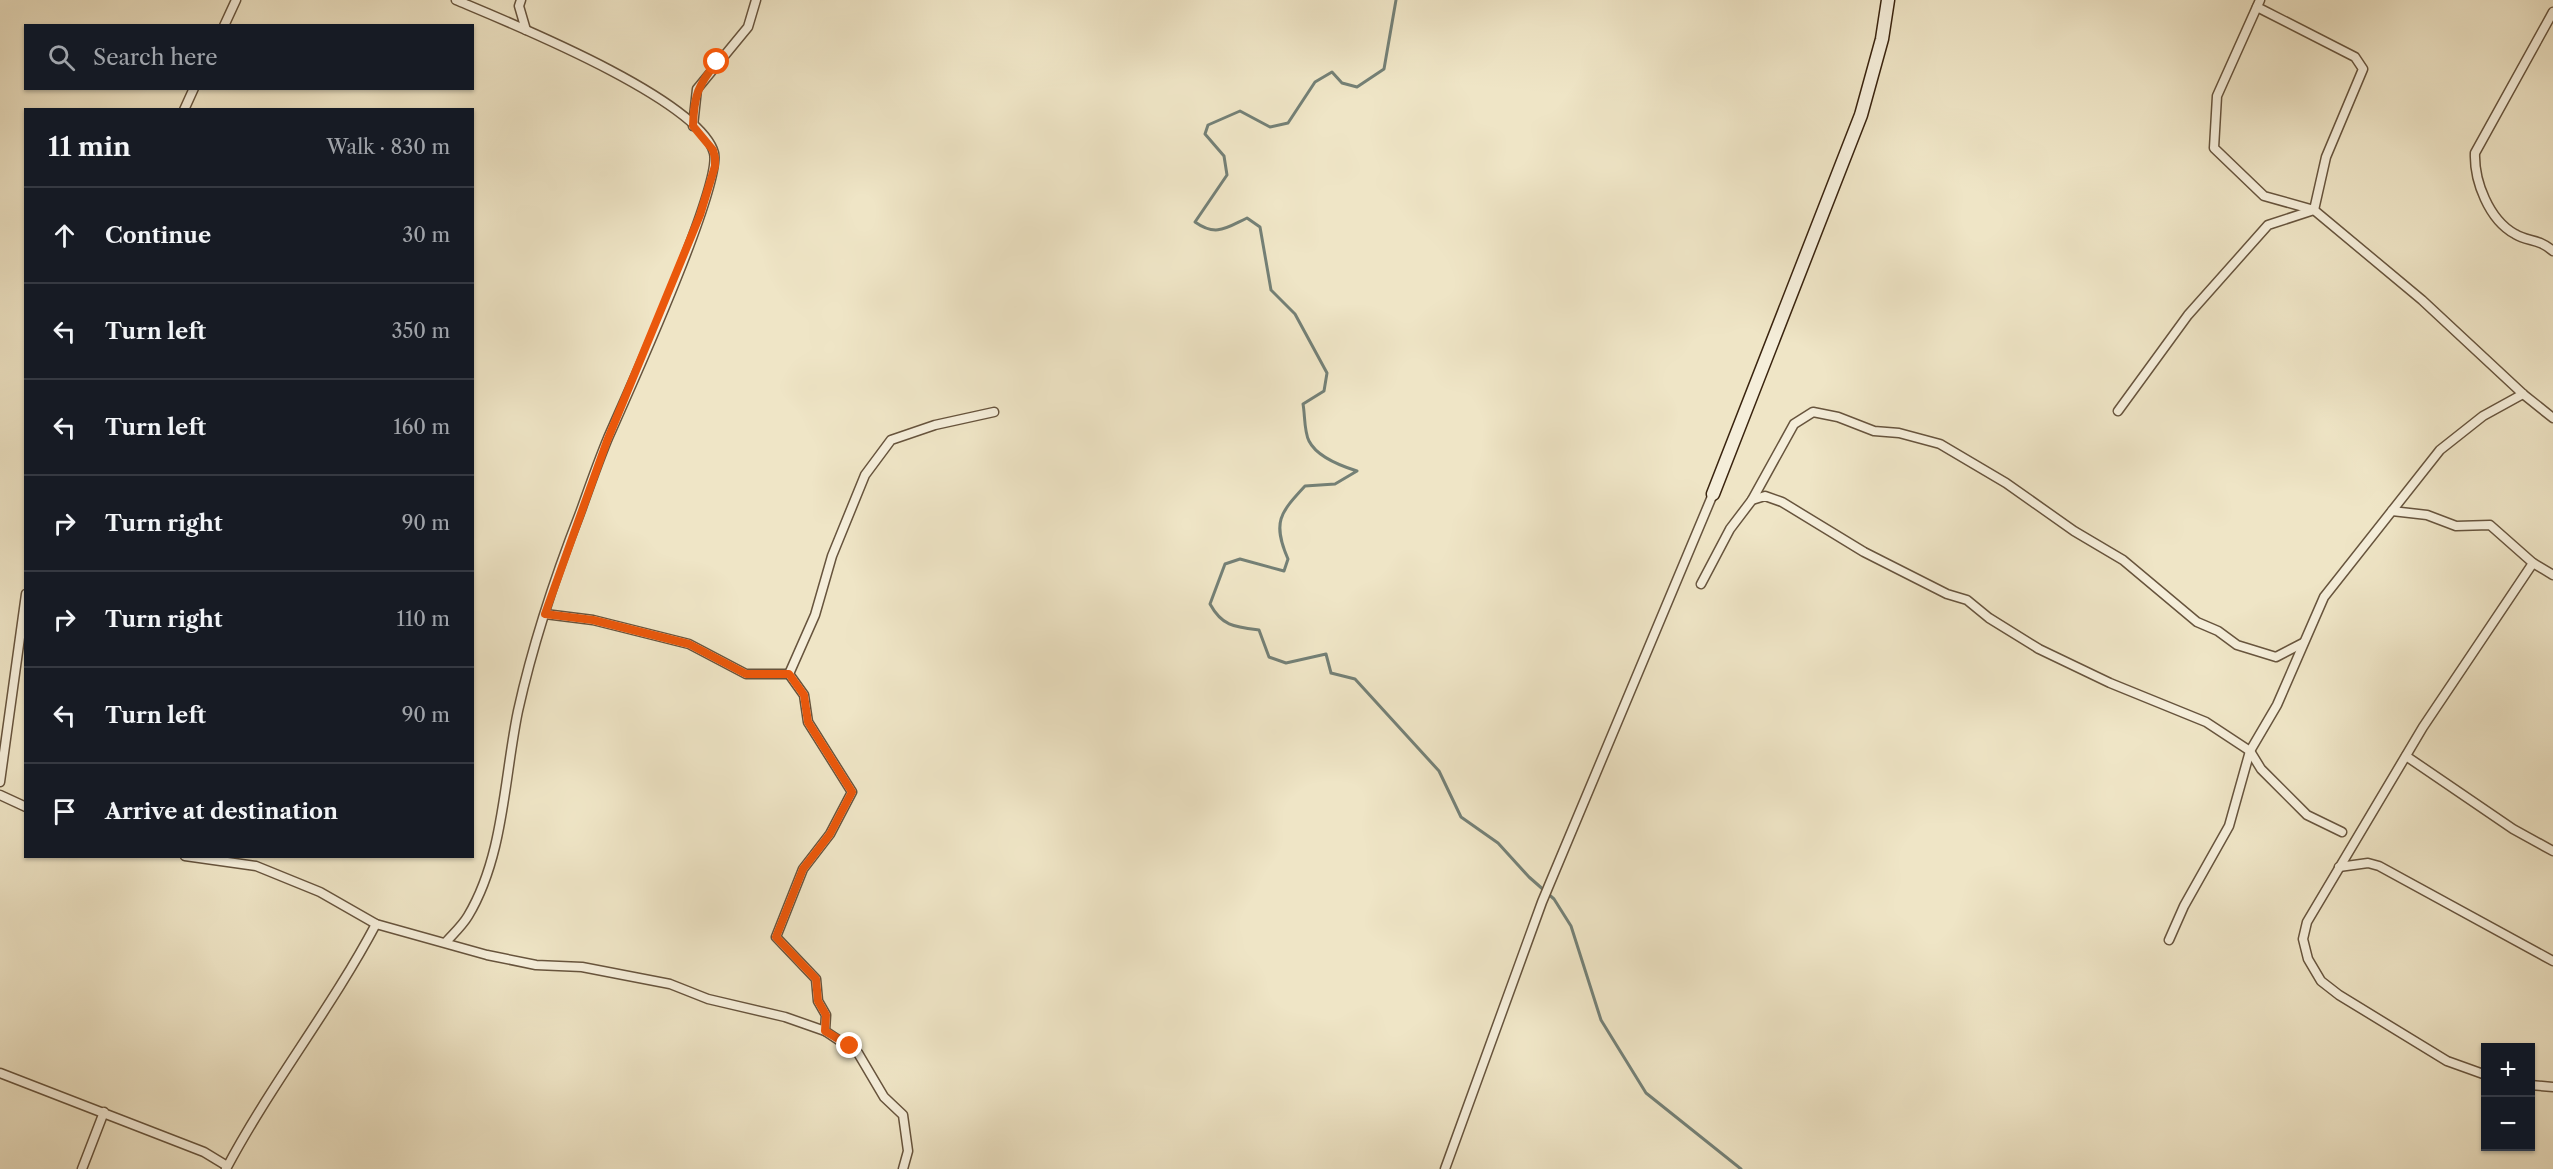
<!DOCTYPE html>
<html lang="en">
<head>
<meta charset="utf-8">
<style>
	:root { --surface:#171b24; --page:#20242c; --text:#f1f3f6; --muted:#9ea1a6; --line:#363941 }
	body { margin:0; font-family:"Libre Caslon Text",serif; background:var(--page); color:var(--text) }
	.controls { position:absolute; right:18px; bottom:18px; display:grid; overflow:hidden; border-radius:0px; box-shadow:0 2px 4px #0004 }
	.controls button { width:54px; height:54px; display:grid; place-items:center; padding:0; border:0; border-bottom:2px solid var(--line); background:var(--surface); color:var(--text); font:30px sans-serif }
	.stop { position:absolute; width:18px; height:18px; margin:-14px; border:4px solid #ea580c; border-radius:50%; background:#fff }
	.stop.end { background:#ea580c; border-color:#fff; box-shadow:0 2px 6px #0008 }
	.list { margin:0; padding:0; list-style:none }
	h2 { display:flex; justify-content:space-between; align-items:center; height:78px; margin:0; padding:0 24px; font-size:26px }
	h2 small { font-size:20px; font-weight:400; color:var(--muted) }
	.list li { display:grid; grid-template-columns:39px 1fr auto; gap:18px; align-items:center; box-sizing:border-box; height:96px; padding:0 24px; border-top:2px solid var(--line) }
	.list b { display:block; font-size:22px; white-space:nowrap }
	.list em { font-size:20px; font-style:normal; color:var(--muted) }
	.icon { flex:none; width:33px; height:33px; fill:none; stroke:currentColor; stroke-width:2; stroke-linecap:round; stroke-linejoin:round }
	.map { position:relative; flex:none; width:2553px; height:1169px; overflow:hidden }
	.search { position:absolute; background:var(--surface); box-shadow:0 2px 4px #0004; left:24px; top:24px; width:450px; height:66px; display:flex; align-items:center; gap:15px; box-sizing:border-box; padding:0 21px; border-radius:0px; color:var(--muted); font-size:22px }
	.panel { position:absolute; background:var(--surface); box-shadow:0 2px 4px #0004; left:24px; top:108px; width:450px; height:750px; border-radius:0px }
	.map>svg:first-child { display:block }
</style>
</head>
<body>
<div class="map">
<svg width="2553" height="1169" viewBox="0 0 2553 1169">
	<rect width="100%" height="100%" fill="#efe5c6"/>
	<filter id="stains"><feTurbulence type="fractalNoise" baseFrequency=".00333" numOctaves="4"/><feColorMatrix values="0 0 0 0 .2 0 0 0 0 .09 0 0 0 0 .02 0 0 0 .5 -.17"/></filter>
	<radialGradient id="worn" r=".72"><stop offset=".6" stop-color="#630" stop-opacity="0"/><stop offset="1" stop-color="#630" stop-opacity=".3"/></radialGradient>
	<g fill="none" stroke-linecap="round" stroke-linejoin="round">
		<path stroke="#748076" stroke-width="3" d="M 1396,0 L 1384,69 L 1357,87 L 1342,83 L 1332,72 L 1315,82 L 1288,123 L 1270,127 L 1240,111 L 1208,125 L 1205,134 L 1224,156 L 1227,175 L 1195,222 C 1216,237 1226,228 1247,218 L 1260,227 L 1271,290 L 1295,314 L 1327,373 L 1324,391 L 1303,404 C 1305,414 1304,432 1309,441 C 1317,457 1341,466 1357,471 L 1335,484 L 1305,486 C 1280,513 1272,522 1288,559 L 1284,571 L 1240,559 L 1225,564 L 1210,604 C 1222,626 1234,627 1259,630 L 1269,657 L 1286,663 L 1326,654 L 1331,673 L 1355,679 L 1439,771 L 1461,817 L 1498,843 L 1529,877 L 1554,899 L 1571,926 L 1601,1020 L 1646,1093 L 1741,1169"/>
		<g stroke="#67543d" stroke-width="11">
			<g id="street">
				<path d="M 521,0 L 519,6 L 526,30"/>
				<path d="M 2260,0 L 2217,96 L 2214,148 L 2264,196 L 2314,210 L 2422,300 L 2523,394 L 2553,418"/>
				<path d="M 2553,12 L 2475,153 C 2474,181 2489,220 2515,234 C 2528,242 2538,238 2553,251"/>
				<path d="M 224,26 L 236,0"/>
				<path d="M 184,110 L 194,88"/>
				<path d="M 693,126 L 697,89 L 748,27 L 756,0"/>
				<path d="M 2118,411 L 2188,315 L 2268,225 L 2314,210 L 2326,157 L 2363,69 L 2355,57 L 2257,7"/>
				<path d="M 1752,500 L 1794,424 L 1813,412 L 1838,417 L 1874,431 L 1899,433 L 1940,444 L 2006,483 L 2074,531 L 2123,560 L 2197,622 L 2218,631 L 2237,645 L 2276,657 L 2303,643"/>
				<path d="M 2392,511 L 2427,515 L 2456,526 L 2490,525 L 2533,563 L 2553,575"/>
				<path d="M 1701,584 L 1730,529 L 1752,500 L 1765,496 L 1782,502 L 1864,552 L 1947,594 L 1967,600 L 1989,618 L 2039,649 L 2110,683 L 2206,722 L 2250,751 L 2261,769 L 2307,815 L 2342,832"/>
				<path d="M 545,614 L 593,620 L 689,644 L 746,674 L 789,674"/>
				<path d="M 2406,756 L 2513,829 L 2553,851"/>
				<path d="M 0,782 L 26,594"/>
				<path d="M 0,795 L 26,807"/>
				<path d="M 185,856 L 256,866 L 320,892 L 376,924 L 487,955 L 536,965 L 582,967 L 670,984 L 708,999 L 785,1017 L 825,1031"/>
				<path d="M 2339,867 L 2368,863 L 2379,866 L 2553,961"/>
				<path d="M 2169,940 L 2184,906 L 2229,826 L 2250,751 L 2277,705 L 2324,597 L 2440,450 L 2483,416 L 2523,394"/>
				<path d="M 446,942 C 453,934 462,926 468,916 C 504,856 504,778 518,711 C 533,643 555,577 580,513 C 589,488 598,462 608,438 C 627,395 722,186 714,153 C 700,99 508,22 456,0"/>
				<path d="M 0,1073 L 204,1152 L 227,1166"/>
				<path d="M 2486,1075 L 2447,1061 L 2339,995 L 2321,981 L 2308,959 L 2303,939 L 2307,922 L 2423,727 L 2533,563"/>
				<path d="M 2530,1085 L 2553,1087"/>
				<path d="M 82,1169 L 104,1112"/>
				<path d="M 226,1169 C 271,1084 331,1009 376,924"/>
				<path d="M 903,1169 L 908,1151 L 903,1115 L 884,1097 L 858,1053 L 825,1031 L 826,1015 L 818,1001 L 816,979 L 776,937 L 803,869 L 830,834 L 852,792 L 808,722 L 804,695 L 789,674 L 815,615 L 832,556 L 865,475 L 891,440 L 935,425 L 994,412"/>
				<path d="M 1445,1169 L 1542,902 L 1713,494"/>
			</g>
		</g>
		<g stroke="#3a240f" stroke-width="15">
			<path id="secondary" d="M 1713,494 L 1861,115 L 1882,39 L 1888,0"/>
		</g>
		<use href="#street" stroke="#f5eeda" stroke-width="8"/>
		<use href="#secondary" stroke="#f5eeda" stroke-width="12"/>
	</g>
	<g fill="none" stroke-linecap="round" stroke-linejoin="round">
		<path stroke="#ea580c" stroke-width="8" d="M 717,62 C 698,85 694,95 693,126 L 713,150 L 715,158 L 715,166 L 700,215 L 607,441 L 545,614 L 593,620 L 689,644 L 746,674 L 789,674 L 804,695 L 808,722 L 852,792 L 830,834 L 803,869 L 776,937 L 816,979 L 818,1001 L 826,1015 L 825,1031 L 850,1046"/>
	</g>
	<rect width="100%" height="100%" filter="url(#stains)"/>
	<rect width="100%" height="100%" fill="url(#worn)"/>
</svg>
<div class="controls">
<button>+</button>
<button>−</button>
</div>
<div class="stop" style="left:717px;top:62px"></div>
<div class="stop end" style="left:850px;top:1046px"></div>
<div class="search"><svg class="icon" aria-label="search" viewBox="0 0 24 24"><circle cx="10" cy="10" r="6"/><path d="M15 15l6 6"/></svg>Search here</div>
<section class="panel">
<h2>11 min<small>Walk · 830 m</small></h2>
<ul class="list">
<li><svg class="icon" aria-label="ahead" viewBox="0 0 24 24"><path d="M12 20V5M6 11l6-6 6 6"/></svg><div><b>Continue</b></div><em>30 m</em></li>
<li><svg class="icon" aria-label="left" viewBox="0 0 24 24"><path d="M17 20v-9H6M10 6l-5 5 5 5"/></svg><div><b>Turn left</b></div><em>350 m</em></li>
<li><svg class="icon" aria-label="left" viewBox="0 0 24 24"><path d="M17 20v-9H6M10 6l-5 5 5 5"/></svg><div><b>Turn left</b></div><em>160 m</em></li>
<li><svg class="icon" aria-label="right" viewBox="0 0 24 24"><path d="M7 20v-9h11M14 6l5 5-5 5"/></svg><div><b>Turn right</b></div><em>90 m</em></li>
<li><svg class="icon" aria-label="right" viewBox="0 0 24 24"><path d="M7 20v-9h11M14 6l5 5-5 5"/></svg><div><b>Turn right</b></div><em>110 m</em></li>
<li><svg class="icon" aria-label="left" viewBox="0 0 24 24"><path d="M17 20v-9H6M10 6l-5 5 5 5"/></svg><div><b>Turn left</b></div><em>90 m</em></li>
<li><svg class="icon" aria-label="arrive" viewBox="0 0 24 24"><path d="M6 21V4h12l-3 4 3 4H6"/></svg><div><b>Arrive at destination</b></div></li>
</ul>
</section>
</div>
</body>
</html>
